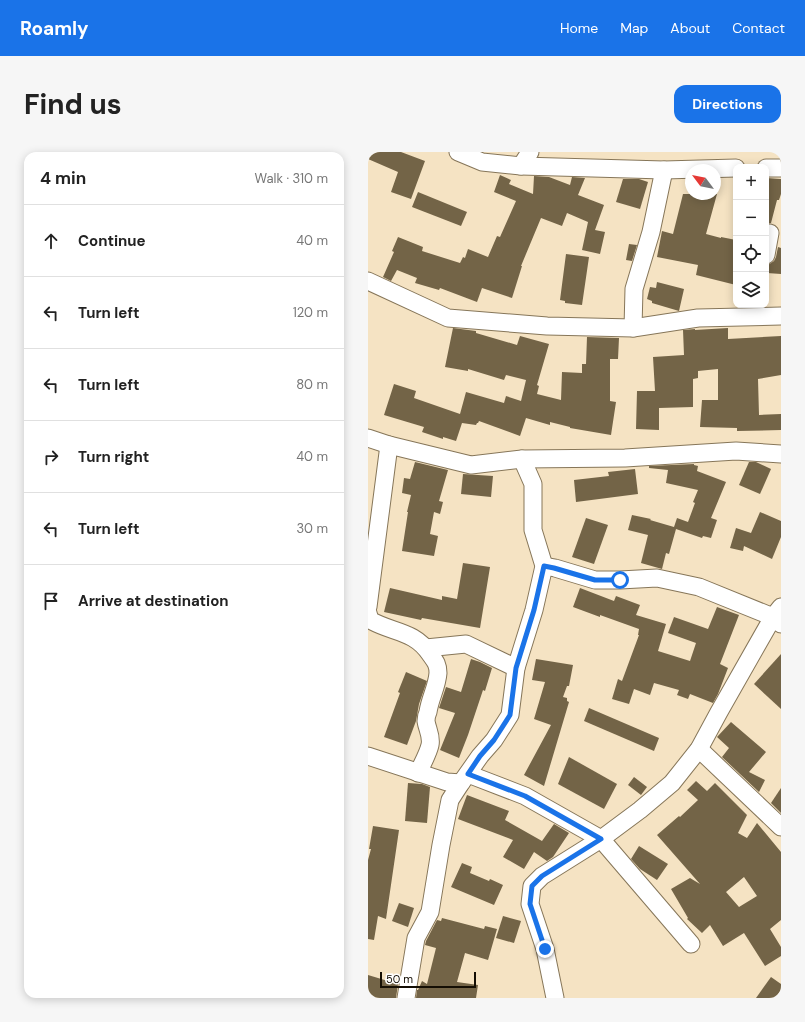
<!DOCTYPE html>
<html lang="en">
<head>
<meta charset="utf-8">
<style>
	:root { --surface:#fff; --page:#f6f6f6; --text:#222; --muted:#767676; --line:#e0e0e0; --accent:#1a73e8 }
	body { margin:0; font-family:"DM Sans",sans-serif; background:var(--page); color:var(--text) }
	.controls { position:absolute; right:12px; top:12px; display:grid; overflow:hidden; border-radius:8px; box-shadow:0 2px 10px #0003 }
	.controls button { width:36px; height:36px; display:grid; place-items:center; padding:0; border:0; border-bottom:1px solid var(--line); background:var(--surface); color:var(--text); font:20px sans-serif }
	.compass { position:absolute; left:317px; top:12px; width:36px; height:36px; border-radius:50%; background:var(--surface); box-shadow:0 2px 10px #0003; rotate:302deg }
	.scale { position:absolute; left:12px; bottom:10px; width:96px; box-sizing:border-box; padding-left:4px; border:2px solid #140e04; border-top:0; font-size:11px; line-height:14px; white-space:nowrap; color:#140e04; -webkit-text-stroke:3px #fff; paint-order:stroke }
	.stop { position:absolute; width:12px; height:12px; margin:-9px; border:3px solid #1a73e8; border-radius:50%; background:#fff }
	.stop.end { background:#1a73e8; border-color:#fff; box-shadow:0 1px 4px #0008 }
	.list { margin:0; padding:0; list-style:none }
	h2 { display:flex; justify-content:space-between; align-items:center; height:52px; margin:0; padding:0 16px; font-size:17px }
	h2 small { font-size:13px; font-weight:400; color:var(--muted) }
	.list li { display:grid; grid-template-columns:26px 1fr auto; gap:12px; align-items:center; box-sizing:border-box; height:72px; padding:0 16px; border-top:1px solid var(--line) }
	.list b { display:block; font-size:15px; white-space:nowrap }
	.list em { font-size:13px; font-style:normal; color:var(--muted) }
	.icon { flex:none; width:22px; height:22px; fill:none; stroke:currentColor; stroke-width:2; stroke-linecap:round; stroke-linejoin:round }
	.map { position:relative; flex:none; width:413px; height:846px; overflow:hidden; border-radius:12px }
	header { display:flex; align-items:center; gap:24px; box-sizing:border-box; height:56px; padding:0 20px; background:var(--accent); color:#fff }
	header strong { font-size:19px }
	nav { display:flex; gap:22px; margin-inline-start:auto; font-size:14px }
	.intro { display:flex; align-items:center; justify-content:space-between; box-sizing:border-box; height:96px; padding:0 24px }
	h1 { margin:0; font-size:28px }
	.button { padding:10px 18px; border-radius:12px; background:var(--accent); color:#fff; font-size:14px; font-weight:700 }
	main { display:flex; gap:24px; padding:0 24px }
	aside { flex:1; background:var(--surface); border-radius:12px; box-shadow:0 2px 10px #0003 }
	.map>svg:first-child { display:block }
</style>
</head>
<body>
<header>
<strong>Roamly</strong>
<nav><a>Home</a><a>Map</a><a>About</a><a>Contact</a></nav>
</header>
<div class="intro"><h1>Find us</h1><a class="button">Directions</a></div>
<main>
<aside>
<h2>4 min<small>Walk · 310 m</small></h2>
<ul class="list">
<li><svg class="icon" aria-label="ahead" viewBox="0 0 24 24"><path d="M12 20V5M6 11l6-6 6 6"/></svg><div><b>Continue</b></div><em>40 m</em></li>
<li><svg class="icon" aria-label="left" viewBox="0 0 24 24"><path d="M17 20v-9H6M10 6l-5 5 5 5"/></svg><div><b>Turn left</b></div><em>120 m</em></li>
<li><svg class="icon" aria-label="left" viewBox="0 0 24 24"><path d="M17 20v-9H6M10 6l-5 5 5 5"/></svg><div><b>Turn left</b></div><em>80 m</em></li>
<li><svg class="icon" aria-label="right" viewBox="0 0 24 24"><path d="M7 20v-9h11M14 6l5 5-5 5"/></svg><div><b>Turn right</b></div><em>40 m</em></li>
<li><svg class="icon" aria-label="left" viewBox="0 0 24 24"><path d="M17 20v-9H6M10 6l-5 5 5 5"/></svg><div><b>Turn left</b></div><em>30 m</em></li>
<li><svg class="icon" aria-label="arrive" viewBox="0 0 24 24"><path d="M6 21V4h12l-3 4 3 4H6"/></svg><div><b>Arrive at destination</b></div></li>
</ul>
</aside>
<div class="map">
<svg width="413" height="846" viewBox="0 0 413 846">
	<rect width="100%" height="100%" fill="#f5e3c3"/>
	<g fill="#736447" fill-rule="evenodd">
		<path d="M 0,0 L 33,0 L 57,9 L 43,47 L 23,40 L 30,20 L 0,7 Z"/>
		<path d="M 132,23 L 143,28 L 141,32 L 165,42 L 166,24 L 181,25 L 202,33 L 204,25 L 217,26 L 210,43 L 236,53 L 227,78 L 237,80 L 232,102 L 214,98 L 220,70 L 199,61 L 194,74 L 173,66 L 153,114 L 154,114 L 144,146 L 114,136 L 109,150 L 72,136 L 71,138 L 47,131 L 49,126 L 29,118 L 23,129 L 15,125 L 26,100 L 24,99 L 30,85 L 55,95 L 54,99 L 92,111 L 95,105 L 97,106 L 100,97 L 120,105 L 129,84 L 132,85 L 148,49 L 126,40 Z"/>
		<path d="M 398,26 L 413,27 L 413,42 L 411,48 L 409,48 L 403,71 L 398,72 Z"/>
		<path d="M 255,27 L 271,27 L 280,30 L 272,57 L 248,50 Z"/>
		<path d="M 50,40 L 99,60 L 93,74 L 44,55 Z"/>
		<path d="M 315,42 L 349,42 L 338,82 L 353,86 L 353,85 L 368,88 L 368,133 L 328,123 L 330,113 L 289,105 L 294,79 L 305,82 Z"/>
		<path d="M 261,92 L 269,93 L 264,109 L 258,108 Z"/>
		<path d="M 410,95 L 413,96 L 413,122 L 399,121 L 400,113 L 406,109 L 408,105 Z"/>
		<path d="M 198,102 L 221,105 L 214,153 L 197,151 L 197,149 L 192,148 Z"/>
		<path d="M 289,130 L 316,137 L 311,159 L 284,151 L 284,149 L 279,147 L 282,135 L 288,136 Z"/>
		<path d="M 85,176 L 108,179 L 108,181 L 149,193 L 152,184 L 181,192 L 169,233 L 171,234 L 169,242 L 193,248 L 194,220 L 214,221 L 214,212 L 218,212 L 219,185 L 251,186 L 250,207 L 242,207 L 242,249 L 248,250 L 243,283 L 202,276 L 202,275 L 182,270 L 182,273 L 158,266 L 152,284 L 111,269 L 110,271 L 109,271 L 108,273 L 94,271 L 88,289 L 75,285 L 75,287 L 54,280 L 56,275 L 16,263 L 26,232 L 48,239 L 46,246 L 92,262 L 98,240 L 136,251 L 138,244 L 153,249 L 158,228 L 138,223 L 136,228 L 100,217 L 100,219 L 77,215 Z"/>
		<path d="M 360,176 L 360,187 L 413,184 L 413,223 L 390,227 L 391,263 L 413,262 L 413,278 L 369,279 L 369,276 L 332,275 L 334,248 L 350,248 L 350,217 L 330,219 L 330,226 L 325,227 L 325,255 L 291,256 L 291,278 L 268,277 L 269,239 L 287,239 L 285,205 L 316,203 L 315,178 L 327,177 L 327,178 Z"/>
		<path d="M 47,310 L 80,318 L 71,349 L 75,350 L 72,362 L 66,360 L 62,382 L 70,384 L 66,404 L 34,399 L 40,360 L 39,360 L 43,343 L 34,341 L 36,326 L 42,327 Z"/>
		<path d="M 381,310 L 388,310 L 403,317 L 392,342 L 371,333 Z"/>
		<path d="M 326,312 L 326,313 L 330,314 L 329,319 L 358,330 L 343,366 L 349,368 L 343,386 L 335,384 L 334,386 L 308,377 L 301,402 L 298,401 L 294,417 L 273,411 L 280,383 L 260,378 L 264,363 L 283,367 L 282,368 L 306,375 L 309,366 L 320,370 L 327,351 L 325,350 L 330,338 L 298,331 L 300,318 L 281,316 L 281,314 Z"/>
		<path d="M 267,317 L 270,342 L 208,350 L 206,328 L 241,324 L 240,320 Z"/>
		<path d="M 95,322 L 125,324 L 123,345 L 93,342 Z"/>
		<path d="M 392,360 L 413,369 L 413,385 L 404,407 L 376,394 L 375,399 L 362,396 L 368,376 L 383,381 Z"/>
		<path d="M 218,366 L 240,373 L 226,412 L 204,405 Z"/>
		<path d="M 95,411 L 122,415 L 112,476 L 54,466 L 53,468 L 16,460 L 22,436 L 74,448 L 74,444 L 89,447 Z"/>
		<path d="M 212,436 L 246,449 L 248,444 L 272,453 L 268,463 L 298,472 L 290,499 L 322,509 L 328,491 L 300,481 L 306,465 L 340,477 L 349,455 L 371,463 L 352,512 L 360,516 L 350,542 L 345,551 L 322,542 L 320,547 L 309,543 L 311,538 L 286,531 L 282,543 L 266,537 L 261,552 L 244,547 L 250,527 L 254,529 L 271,483 L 270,483 L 271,477 L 232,463 L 232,465 L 205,455 Z"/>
		<path d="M 413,502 L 413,557 L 386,532 Z"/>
		<path d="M 103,507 L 112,510 L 124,516 L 117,539 L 115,538 L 100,583 L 91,606 L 72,598 L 87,561 L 71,556 L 78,535 L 93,540 Z"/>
		<path d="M 168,507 L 205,513 L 201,534 L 199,534 L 195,545 L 199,546 L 199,549 L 201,550 L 176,634 L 156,623 L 183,573 L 166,567 L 177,530 L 164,528 Z"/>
		<path d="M 38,520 L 59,529 L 51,552 L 48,569 L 39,593 L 16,585 L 32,541 L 30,540 Z"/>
		<path d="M 221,556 L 291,586 L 286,599 L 216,569 Z"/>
		<path d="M 363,570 L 398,600 L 381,620 L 397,628 L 391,640 L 354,605 L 361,596 L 349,585 Z"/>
		<path d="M 201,605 L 249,632 L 236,657 L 190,632 Z"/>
		<path d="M 266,625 L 279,635 L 273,643 L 260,633 Z"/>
		<path d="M 328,629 L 339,639 L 347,631 L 379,663 L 370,681 L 379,686 L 389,671 L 413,700 L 413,768 L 402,777 L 413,795 L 413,804 L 397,814 L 376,781 L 355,794 L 342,773 L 334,781 L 319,767 L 320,766 L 303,737 L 322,726 L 332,732 L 289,683 L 311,664 L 312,665 L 330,648 L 319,638 ZM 376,725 L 389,744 L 371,755 L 358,740 Z"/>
		<path d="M 40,631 L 54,632 L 62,635 L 59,671 L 37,669 Z"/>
		<path d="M 413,636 L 413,661 L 403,651 Z"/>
		<path d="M 99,643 L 141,659 L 137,668 L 174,689 L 186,672 L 201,681 L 185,705 L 179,709 L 166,700 L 156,717 L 135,705 L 145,688 L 90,667 Z"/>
		<path d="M 5,674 L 31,678 L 18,767 L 10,764 L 6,788 L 0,787 L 0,708 L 3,697 L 1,697 Z"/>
		<path d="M 271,694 L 300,712 L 289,728 L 272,717 L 263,707 Z"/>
		<path d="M 94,711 L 104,715 L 102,721 L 121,729 L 122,727 L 135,733 L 126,753 L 83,735 Z"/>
		<path d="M 31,751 L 46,756 L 40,775 L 24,769 Z"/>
		<path d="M 135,764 L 153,769 L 146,791 L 128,786 Z"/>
		<path d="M 74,766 L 116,777 L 117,774 L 129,777 L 120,808 L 97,801 L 89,830 L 110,833 L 108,846 L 48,846 L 49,838 L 50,838 L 54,829 L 59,832 L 68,796 L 57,793 L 58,789 L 69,768 L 73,769 Z"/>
		<path d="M 0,823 L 30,832 L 28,846 L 0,846 Z"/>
		<path d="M 403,825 L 413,832 L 413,838 L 407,846 L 388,846 Z"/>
	</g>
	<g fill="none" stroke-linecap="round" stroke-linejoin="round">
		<g stroke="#867659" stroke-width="19">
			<g id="minor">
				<path d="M 90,0 L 114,10 L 153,14 L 296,18 L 368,16"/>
				<path d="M 153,14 L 162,0"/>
				<path d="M 398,16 L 413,16"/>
				<path d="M 398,103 L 402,81"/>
				<path d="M 0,129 L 80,166 L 179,174 L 265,176 L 330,166 L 413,164"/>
				<path d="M 265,176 L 266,137 L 283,80 L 296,18"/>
				<path d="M 0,286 L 21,293 L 103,313 L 154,307 L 257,306 L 368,299 L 413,302"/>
				<path d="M 176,414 L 187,416 L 227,428 L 252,428 L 289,426 L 331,435 L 405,465 L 413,472"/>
				<path d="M 0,455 L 21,293"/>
				<path d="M 0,461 L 2,468 C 24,481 46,478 62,502 C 67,509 70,512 70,521 C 69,535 62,546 60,560 C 59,562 58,566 58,569 C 59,577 64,584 62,593 C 60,602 54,612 50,621"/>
				<path d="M 58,496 L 98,492 L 148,516"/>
				<path d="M 331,597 L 413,675"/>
				<path d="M 0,604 L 79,630 L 93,631"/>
				<path d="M 100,622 L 157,644 L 233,687 L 323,792"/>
				<path d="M 38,846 L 48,786 L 62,760 L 73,693 L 82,648 L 93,631 L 112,604 L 126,588 L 142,563 L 148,516 L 166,458 L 176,414 L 165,378 L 165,332 L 154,307"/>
				<path d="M 187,846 L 177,797 L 162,752 L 164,734 L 174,724 L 233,687 L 272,658 L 304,631 L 331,597 L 351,560 L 405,465 L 413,455"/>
			</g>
		</g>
		<use href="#minor" stroke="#fff" stroke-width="17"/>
	</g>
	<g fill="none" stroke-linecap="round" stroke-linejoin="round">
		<path stroke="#1a73e8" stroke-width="5" d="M 177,797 L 162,752 L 164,734 L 174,724 L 233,687 L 157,644 L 100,622 L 112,604 L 126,588 L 142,563 L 148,516 L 166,458 L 176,414 L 186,416 L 227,428 L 252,428"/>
	</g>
</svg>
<div class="controls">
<button>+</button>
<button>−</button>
<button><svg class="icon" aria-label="locate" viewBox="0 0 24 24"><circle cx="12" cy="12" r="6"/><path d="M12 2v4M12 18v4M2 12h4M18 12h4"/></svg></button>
<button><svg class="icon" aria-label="layers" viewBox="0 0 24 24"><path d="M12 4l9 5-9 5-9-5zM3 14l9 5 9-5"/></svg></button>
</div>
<svg class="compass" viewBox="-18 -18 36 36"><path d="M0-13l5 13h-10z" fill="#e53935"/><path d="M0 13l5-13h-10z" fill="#767676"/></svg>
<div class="scale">50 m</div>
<div class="stop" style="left:252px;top:428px"></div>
<div class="stop end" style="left:177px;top:797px"></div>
</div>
</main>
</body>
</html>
